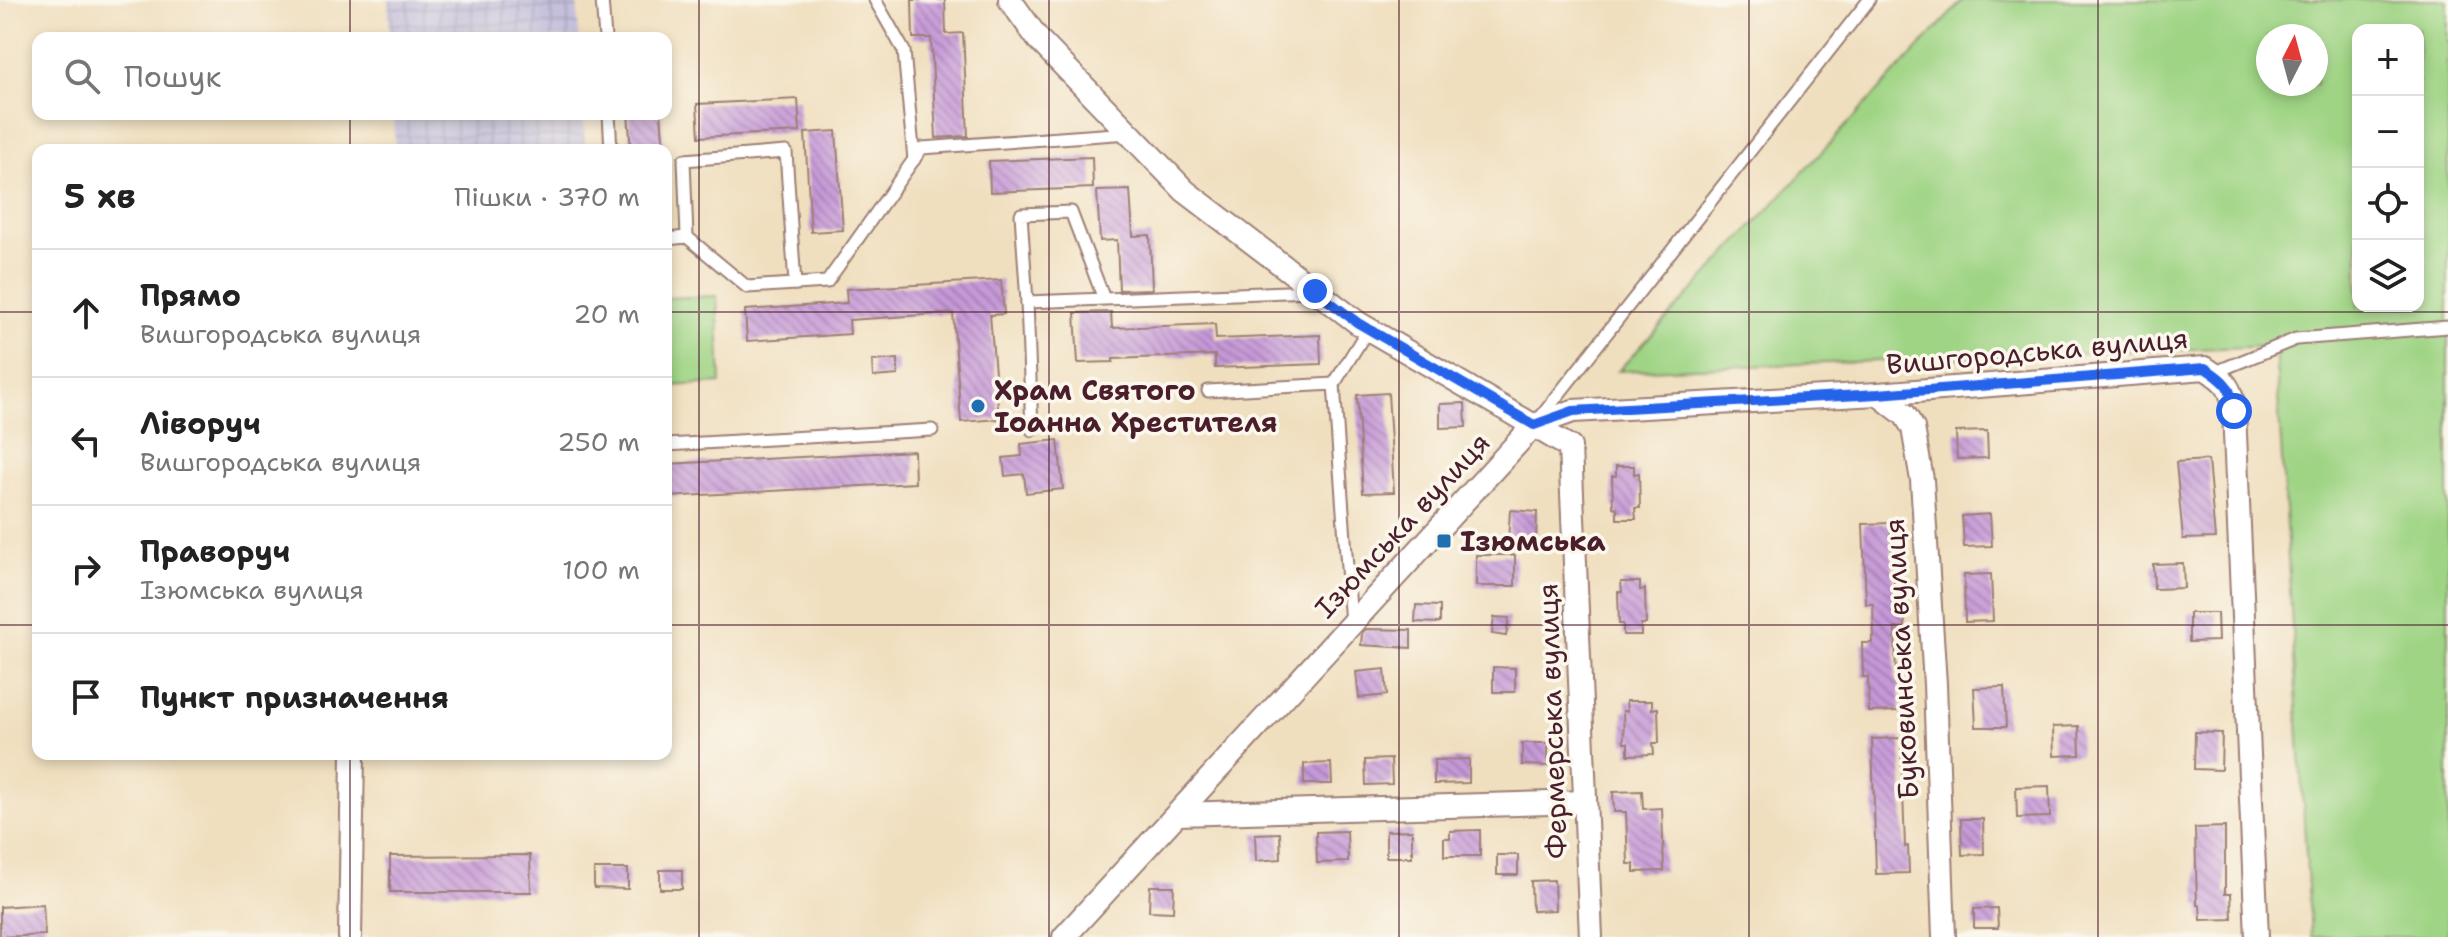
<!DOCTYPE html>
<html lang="uk">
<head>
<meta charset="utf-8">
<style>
	:root { --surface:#fff; --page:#f6f6f6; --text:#222; --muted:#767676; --line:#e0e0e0 }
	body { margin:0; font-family:"Shantell Sans",sans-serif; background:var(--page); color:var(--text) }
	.controls { position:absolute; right:24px; top:24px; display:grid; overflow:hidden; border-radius:16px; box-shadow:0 4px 12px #0003 }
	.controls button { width:72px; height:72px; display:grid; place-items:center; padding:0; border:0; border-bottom:2px solid var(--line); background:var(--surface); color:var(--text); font:40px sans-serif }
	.compass { position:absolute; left:2256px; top:24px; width:72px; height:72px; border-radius:50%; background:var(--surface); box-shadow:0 4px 12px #0003; rotate:6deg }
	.stop { position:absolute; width:24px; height:24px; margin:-18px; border:6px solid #2563eb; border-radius:50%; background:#fff }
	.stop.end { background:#2563eb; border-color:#fff; box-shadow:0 2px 8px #0008 }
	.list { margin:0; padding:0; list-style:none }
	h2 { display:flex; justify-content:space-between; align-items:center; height:104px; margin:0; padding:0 32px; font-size:34px }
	h2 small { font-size:26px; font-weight:400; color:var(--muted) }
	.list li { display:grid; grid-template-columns:52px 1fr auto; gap:24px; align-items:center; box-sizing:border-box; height:128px; padding:0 32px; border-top:2px solid var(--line) }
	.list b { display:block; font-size:30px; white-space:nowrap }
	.list p { margin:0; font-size:26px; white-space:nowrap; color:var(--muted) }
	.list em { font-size:26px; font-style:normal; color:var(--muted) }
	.icon { flex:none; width:44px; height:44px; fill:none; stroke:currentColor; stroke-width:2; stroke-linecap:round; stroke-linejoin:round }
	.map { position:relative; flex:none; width:2448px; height:937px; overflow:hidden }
	.search { position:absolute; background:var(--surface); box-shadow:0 4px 12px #0003; left:32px; top:32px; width:640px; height:88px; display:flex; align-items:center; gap:20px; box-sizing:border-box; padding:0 28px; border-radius:16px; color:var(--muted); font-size:30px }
	.panel { position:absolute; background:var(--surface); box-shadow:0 4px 12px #0003; left:32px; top:144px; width:640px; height:616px; border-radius:16px }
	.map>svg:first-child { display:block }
</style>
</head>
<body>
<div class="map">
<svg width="2448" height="937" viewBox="0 0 2448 937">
	<defs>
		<pattern id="industrial-grid" width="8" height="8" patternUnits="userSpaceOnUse" patternTransform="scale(2)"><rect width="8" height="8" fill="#c4c0db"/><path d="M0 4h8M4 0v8" fill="none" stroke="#aaa5bc"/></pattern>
		<pattern id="building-back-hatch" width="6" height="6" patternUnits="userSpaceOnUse" patternTransform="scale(2)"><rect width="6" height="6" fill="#c598d7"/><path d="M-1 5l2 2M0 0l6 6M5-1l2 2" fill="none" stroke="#a27baf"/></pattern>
	</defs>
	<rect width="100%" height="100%" fill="#fbf7ec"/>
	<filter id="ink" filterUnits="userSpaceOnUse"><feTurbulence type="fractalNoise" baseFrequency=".0125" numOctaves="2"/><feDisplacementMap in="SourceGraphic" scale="16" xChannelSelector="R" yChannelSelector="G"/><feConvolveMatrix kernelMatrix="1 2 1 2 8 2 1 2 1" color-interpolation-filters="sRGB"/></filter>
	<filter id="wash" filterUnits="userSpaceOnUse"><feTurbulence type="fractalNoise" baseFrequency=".006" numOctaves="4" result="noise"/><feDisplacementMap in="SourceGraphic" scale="32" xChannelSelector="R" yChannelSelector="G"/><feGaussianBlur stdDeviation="1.8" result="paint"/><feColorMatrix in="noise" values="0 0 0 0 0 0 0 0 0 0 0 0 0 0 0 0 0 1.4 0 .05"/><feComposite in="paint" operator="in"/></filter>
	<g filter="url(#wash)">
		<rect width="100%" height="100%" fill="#f0dfbf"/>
		<g fill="url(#industrial-grid)">
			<path d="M 388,0 L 577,0 L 579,38 L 390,38 Z"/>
			<path d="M 394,114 L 583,114 L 585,150 L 395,150 Z"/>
		</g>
		<g fill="#9fd484" stroke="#747a58" stroke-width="2" fill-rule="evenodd">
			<path d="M 1963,0 L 2448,0 L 2448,937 L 2311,937 L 2275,346 L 1618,371 ZM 2358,30 L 2418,30 L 2418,306 L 2358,306 ZM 2268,36 L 2316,36 L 2316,84 L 2268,84 Z"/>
			<path d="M 717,296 L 721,383 L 670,386 L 666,298 Z"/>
		</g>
		<g id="blocks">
			<g fill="url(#building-back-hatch)">
				<path d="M 912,0 L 945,0 L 946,34 L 963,33 L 968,136 L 936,138 L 931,38 L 913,38 Z"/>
				<path d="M 798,99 L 800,132 L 699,137 L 697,104 Z"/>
				<path d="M 628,114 L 661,114 L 664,150 L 631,150 Z"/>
				<path d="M 836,131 L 843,230 L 811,232 L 805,133 Z"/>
				<path d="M 1092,157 L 1093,188 L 990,192 L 989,161 Z"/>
				<path d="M 1130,190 L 1133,236 L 1150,235 L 1152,289 L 1119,290 L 1117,240 L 1100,241 L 1097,191 Z"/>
				<path d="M 1001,280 L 1004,314 L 990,315 L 999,419 L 961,422 L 953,313 L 849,320 L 850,334 L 747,341 L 745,310 L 847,303 L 846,289 Z"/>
				<path d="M 1111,312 L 1112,328 L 1215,324 L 1216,339 L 1320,335 L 1321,364 L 1215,368 L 1215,355 L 1113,359 L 1113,362 L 1078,363 L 1075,313 Z"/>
				<path d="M 898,359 L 898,375 L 873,377 L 872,361 Z"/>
				<path d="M 1388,393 L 1394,492 L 1363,493 L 1357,395 Z"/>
				<path d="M 1465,403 L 1466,427 L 1440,428 L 1440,404 Z"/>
				<path d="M 1987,431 L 1988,458 L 1957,459 L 1956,432 Z"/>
				<path d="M 1058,440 L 1063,489 L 1026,493 L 1024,474 L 1005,476 L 1003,458 L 1022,456 L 1021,444 Z"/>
				<path d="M 914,451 L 915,483 L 666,497 L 666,464 Z"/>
				<path d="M 2208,460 L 2215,538 L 2183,539 L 2176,462 Z"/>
				<path d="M 1616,466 L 1634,466 L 1634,474 L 1639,473 L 1640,508 L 1635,508 L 1636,519 L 1617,519 L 1617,508 L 1613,507 L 1612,476 L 1616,476 Z"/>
				<path d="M 1510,510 L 1537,512 L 1536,542 L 1508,541 Z"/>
				<path d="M 1990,514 L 1992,546 L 1964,547 L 1962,516 Z"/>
				<path d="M 1890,523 L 1896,609 L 1904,609 L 1905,627 L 1895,628 L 1896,683 L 1899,683 L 1900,711 L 1869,712 L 1868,677 L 1863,677 L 1862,643 L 1872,643 L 1872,637 L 1874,637 L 1873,604 L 1866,604 L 1863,524 Z"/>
				<rect x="1476" y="555" width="39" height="31"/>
				<path d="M 2183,563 L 2184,588 L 2154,589 L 2153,564 Z"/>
				<path d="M 1991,574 L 1993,621 L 1965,622 L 1964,575 Z"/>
				<path d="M 1621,582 L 1640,582 L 1640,590 L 1645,589 L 1646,624 L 1641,624 L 1641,635 L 1623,635 L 1623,624 L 1619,624 L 1618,592 L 1622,592 Z"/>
				<path d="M 1416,605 L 1440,606 L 1440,623 L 1415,622 Z"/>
				<path d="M 2189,613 L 2217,613 L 2218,641 L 2189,642 Z"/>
				<path d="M 1494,617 L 1509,618 L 1506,636 L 1492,634 Z"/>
				<path d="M 1366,629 L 1411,630 L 1411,648 L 1361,645 L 1362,633 Z"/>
				<path d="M 1493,667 L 1515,668 L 1515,692 L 1493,692 Z"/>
				<path d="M 1385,669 L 1387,695 L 1359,698 L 1356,672 Z"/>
				<path d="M 2004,687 L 2006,727 L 1976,727 L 1974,688 Z"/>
				<path d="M 1626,701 L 1652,701 L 1652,709 L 1658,708 L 1659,743 L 1653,743 L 1654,754 L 1628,755 L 1628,743 L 1624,743 L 1623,711 L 1627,711 Z"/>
				<path d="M 2079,726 L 2080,755 L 2054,756 L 2053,727 Z"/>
				<path d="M 2195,732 L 2222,733 L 2221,770 L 2194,769 Z"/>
				<path d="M 1901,738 L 1905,847 L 1908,846 L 1909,873 L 1876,874 L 1872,739 Z"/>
				<path d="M 1522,743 L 1548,743 L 1548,766 L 1522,765 Z"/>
				<path d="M 1391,759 L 1392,784 L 1366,785 L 1365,760 Z"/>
				<path d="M 1469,759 L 1469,783 L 1434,784 L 1434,760 Z"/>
				<path d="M 1331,763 L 1332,784 L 1304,784 L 1304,764 Z"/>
				<path d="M 2049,786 L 2050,817 L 2017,818 L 2016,787 Z"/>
				<path d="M 1642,791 L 1643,809 L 1662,808 L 1664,871 L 1634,872 L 1634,864 L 1628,864 L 1626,812 L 1614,812 L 1613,792 Z"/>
				<path d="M 1961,819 L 1983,819 L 1984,854 L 1962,855 Z"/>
				<path d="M 2225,827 L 2225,894 L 2231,894 L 2232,919 L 2201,920 L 2200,905 L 2197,905 L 2195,828 Z"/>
				<path d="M 1412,830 L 1412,857 L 1386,857 L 1386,831 Z"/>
				<path d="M 1480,830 L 1480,856 L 1444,856 L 1444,838 L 1450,838 L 1450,831 Z"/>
				<path d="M 1347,831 L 1348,862 L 1317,863 L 1316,832 Z"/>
				<path d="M 1280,833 L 1281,859 L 1256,861 L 1255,834 Z"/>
				<path d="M 530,855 L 531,892 L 390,892 L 390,856 Z"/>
				<rect x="1497" y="855" width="21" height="20"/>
				<path d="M 594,869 L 628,869 L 628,889 L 594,888 Z"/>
				<rect x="660" y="870" width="22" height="19"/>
				<path d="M 1554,880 L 1555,910 L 1532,911 L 1531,881 Z"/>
				<path d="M 1150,886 L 1174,886 L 1173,912 L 1149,911 Z"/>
				<path d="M 43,904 L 45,935 L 0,937 L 0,907 Z"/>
				<path d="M 1997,908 L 1998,928 L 1974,928 L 1974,909 Z"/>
			</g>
		</g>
	</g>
	<g filter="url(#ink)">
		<use href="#blocks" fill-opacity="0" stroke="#9d7f75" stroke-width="2"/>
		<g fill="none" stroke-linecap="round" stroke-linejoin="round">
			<g stroke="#9d7f75" stroke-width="15">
				<g id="service">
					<path d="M 602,0 L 605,38"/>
					<path d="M 875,0 L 904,51 L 914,160"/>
					<path d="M 609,114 L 611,150"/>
					<path d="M 687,237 L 684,160 L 786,152 L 795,284"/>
					<path d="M 666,239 L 687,237 L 747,287 L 827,282 L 922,148 L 1129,133"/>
					<path d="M 1104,299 L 1071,212 L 1021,214 L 1027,302 L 1311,291"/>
					<path d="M 1027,302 L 1032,430"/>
					<path d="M 2213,373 L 2296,339 L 2448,327"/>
					<path d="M 1334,384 L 1368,329"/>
					<path d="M 1208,391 L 1334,384 L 1351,624"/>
					<path d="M 1540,418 L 1869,0"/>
					<path d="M 666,445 L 932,430"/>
				</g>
			</g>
			<g stroke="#9d7f75" stroke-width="26">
				<g id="minor">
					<path d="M 1010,0 L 1038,39 L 1185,191 L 1358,323 L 1570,447 L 1591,937"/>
					<path d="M 1878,394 L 1905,415 L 1913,428 L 1922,480 L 1935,684 L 1944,937"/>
					<path d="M 1178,814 L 1585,802"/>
					<path d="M 350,937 L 353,754"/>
					<path d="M 1064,937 L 1534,425 L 1573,411 L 1878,394 L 2205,368 C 2225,381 2232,387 2234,411 L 2257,937"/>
				</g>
			</g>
			<use href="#service" stroke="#fff" stroke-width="11"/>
			<use href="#minor" stroke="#fff" stroke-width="22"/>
		</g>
	</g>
	<g fill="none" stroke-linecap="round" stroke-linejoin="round" filter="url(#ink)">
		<path stroke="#2563eb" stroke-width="10" d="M 1315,291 L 1358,323 L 1534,425 L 1573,411 L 1878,394 L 2205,368 C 2225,381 2232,387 2234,411"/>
	</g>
	<path fill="none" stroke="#4a1f2b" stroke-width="2" stroke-opacity="0.55" d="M 350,0 L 350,38M 699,0 L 699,937M 1049,0 L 1049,937M 1399,0 L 1399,937M 1749,0 L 1749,937M 2098,0 L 2098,937M 350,114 L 350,150M 0,312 L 38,312M 666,312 L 2448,312M 0,625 L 38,625M 666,625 L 2448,625M 350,754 L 350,937"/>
	<g fill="#1f6fb2" stroke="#fbf7ec" stroke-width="3">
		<circle cx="978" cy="406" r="8"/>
		<rect x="1436" y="533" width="16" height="16" rx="4"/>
	</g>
	<g text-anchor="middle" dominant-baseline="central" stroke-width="7" stroke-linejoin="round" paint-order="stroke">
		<g font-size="28" fill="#4a1f2b" stroke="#fbf7ec">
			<text transform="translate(2037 351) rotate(-5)">Вишгородська вулиця</text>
			<text transform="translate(1402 525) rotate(-47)">Ізюмська вулиця</text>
			<text transform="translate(1901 659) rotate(-93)">Буковинська вулиця</text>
			<text transform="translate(1552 721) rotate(-92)">Фермерська вулиця</text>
		</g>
		<g font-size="28" font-weight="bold" fill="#4a1f2b" stroke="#fbf7ec" text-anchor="start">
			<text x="994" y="390">Храм Святого<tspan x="994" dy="32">Іоанна Хрестителя</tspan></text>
			<text x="1460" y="541">Ізюмська</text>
		</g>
	</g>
</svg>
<div class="controls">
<button>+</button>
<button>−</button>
<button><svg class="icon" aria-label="locate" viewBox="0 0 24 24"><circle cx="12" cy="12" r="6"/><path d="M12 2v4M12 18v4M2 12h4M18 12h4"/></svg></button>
<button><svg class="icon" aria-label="layers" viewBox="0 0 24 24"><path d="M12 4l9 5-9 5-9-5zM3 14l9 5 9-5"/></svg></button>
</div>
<svg class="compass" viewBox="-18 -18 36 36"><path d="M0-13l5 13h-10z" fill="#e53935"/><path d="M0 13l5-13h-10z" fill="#767676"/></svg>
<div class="stop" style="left:2234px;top:411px"></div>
<div class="stop end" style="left:1315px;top:291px"></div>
<div class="search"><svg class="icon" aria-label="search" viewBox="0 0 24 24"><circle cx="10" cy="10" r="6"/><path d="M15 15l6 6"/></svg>Пошук</div>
<section class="panel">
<h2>5 хв<small>Пішки · 370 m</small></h2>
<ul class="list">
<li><svg class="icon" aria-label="ahead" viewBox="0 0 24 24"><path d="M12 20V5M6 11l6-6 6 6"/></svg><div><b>Прямо</b><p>Вишгородська вулиця</p></div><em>20 m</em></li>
<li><svg class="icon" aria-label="left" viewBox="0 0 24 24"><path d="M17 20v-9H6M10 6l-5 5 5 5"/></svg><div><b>Ліворуч</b><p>Вишгородська вулиця</p></div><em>250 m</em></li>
<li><svg class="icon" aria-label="right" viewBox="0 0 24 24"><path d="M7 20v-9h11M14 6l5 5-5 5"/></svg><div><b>Праворуч</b><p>Ізюмська вулиця</p></div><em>100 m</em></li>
<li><svg class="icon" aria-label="arrive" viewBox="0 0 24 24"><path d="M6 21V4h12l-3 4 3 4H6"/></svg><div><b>Пункт призначення</b></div></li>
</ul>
</section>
</div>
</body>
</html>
